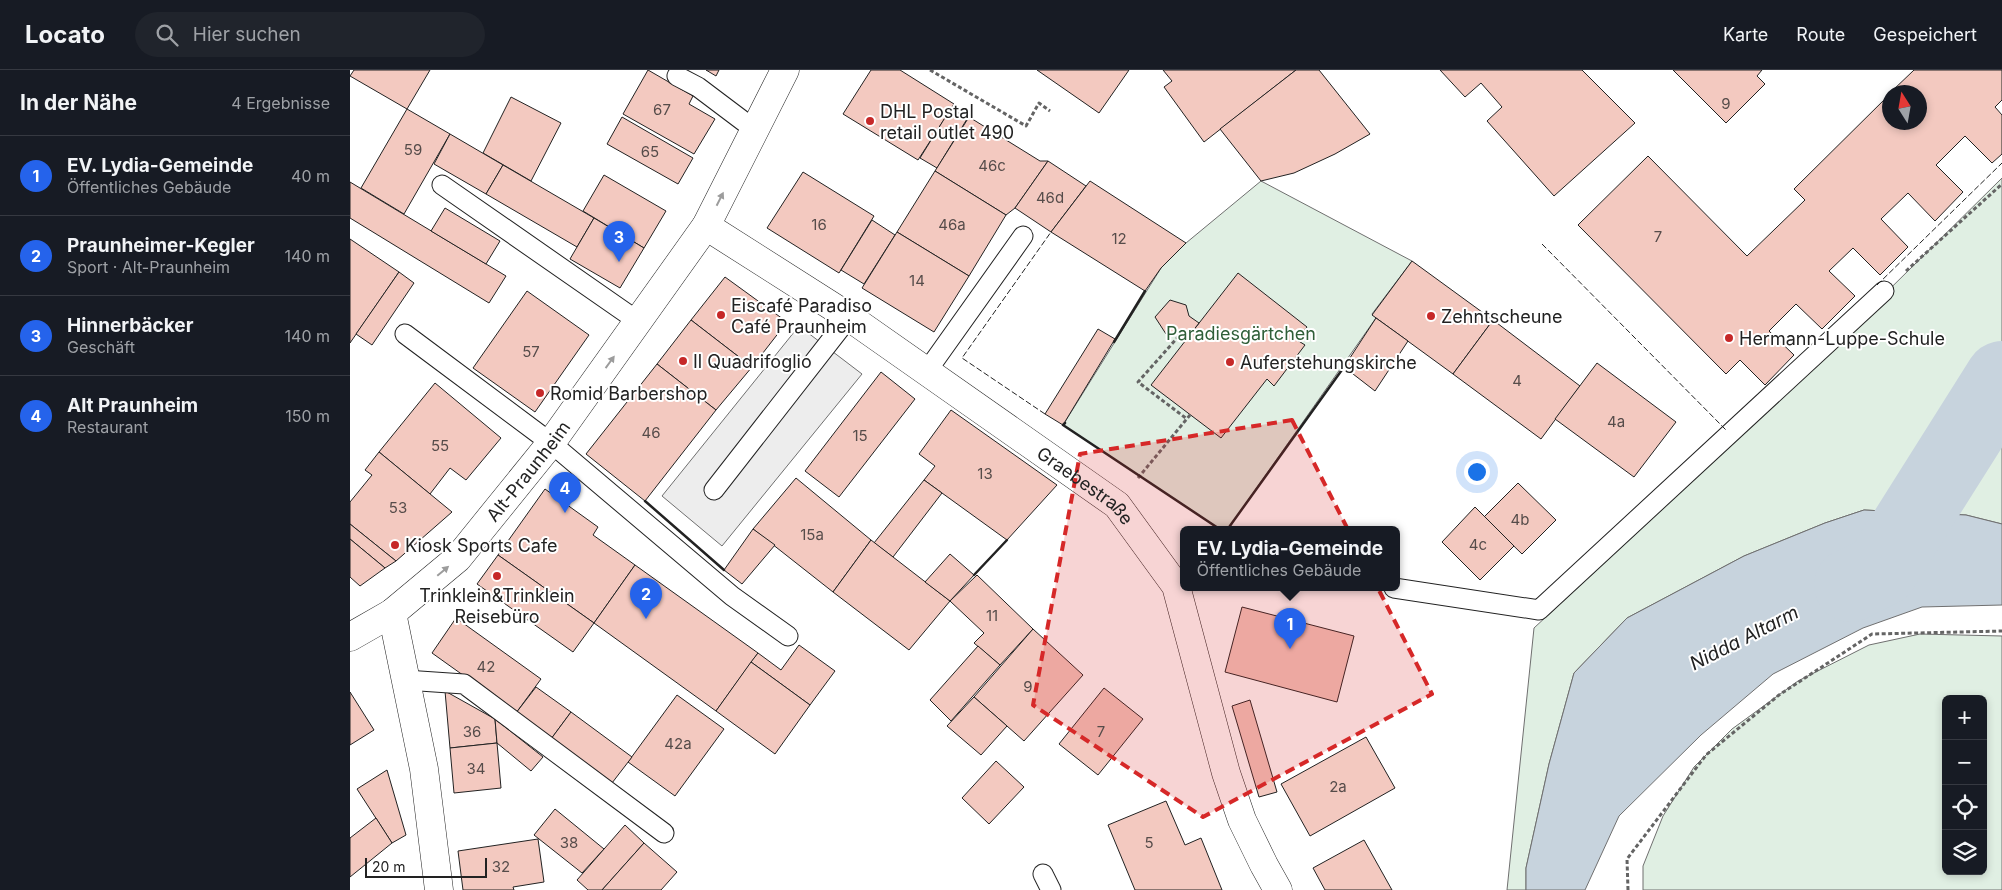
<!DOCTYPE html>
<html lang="de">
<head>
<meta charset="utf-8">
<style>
	:root { --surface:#171b24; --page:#20242c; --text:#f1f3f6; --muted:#9ea1a6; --line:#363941; --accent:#2563eb }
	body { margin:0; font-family:Inter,sans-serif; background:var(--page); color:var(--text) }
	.controls { position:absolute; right:15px; bottom:15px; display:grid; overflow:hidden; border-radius:8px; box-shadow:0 2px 8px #0003 }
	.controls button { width:45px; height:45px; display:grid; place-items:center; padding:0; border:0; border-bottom:1px solid var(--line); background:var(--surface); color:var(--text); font:25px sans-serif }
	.compass { position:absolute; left:1532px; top:15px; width:45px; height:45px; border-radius:50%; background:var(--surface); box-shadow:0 2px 8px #0003; rotate:349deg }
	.scale { position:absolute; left:15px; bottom:12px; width:122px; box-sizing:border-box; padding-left:5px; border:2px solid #222; border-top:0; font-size:14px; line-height:18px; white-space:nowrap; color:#222; -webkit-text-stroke:4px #fff; paint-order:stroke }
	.you { position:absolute; left:1126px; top:401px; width:18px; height:18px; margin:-12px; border:4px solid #fff; border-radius:50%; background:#1a73e8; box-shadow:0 0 0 8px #1a73e833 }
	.badge { display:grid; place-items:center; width:32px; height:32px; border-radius:50%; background:var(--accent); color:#fff; font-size:16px; font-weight:700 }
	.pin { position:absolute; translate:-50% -41px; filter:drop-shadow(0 1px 2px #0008) }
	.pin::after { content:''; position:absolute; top:26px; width:18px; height:15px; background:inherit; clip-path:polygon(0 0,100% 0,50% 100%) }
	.popup { position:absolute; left:830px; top:456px; width:220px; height:65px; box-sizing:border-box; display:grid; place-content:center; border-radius:8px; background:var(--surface); filter:drop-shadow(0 1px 4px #0005); font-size:16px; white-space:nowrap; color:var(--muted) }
	.popup b { font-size:19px; color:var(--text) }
	.popup::after { content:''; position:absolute; left:50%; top:100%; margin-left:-10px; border:10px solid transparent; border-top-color:var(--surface) }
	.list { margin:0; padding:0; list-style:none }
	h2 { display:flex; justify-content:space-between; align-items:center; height:65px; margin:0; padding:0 20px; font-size:21px }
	h2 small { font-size:16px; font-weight:400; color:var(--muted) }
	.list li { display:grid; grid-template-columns:32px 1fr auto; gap:15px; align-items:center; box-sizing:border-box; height:80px; padding:0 20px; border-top:1px solid var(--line) }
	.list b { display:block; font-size:19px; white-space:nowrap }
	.list p { margin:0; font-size:16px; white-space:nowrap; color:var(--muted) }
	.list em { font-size:16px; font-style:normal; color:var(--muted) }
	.icon { flex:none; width:28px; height:28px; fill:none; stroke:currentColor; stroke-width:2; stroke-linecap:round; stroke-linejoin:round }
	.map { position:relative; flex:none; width:1652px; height:820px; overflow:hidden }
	header { display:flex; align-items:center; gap:30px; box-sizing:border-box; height:70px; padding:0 25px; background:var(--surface); border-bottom:1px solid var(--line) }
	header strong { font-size:24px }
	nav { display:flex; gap:28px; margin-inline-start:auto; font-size:18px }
	.search { width:350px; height:45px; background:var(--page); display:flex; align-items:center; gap:12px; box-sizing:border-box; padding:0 18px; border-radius:28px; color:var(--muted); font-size:19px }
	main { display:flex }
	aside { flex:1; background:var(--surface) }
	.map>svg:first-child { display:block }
</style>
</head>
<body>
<header>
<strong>Locato</strong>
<div class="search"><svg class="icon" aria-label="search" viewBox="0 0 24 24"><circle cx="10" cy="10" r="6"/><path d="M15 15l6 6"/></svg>Hier suchen</div>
<nav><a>Karte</a><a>Route</a><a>Gespeichert</a></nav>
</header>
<main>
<aside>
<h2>In der Nähe<small>4 Ergebnisse</small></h2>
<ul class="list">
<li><span class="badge">1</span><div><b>EV. Lydia-Gemeinde</b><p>Öffentliches Gebäude</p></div><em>40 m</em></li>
<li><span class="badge">2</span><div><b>Praunheimer-Kegler</b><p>Sport · Alt-Praunheim</p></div><em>140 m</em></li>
<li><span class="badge">3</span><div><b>Hinnerbäcker</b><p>Geschäft</p></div><em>140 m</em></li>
<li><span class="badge">4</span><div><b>Alt Praunheim</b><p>Restaurant</p></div><em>150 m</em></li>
</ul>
</aside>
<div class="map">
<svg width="1652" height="820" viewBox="0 0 1652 820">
	<rect width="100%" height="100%" fill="#fff"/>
	<g fill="#e0efe3" stroke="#6f6f6f" fill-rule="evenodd">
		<path d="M 1652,108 L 1652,454 L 1616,445 L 1514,440 L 1475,453 L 1394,486 L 1277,548 L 1224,603 L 1199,694 L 1176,798 L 1176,820 L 1157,820 L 1184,558 L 1391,366 Z"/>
		<path d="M 911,111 L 1062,191 L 1022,244 L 1026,248 L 877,460 L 871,460 L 713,355 L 811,198 L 836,173 Z"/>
		<path d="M 1570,564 L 1652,566 L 1652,820 L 1293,820 L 1293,796 L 1313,746 L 1344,697 L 1382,659 L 1448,611 L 1519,575 ZM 1596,629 L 1633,629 L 1633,801 L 1596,801 Z"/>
	</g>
	<path fill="#ededed" stroke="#6f6f6f" d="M 449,256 L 512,304 L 372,476 L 312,426 Z"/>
	<path fill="#c7d3dd" stroke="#6f6f6f" d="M 1514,440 L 1616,445 L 1652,454 L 1652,535 L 1572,537 L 1513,558 L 1423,604 L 1351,665 L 1269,746 L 1235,820 L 1176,820 L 1176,798 L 1199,694 L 1224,603 L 1277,548 L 1394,486 L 1475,453 Z"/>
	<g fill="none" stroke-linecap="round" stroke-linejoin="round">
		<path stroke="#c7d3dd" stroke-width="74" d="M 1501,515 L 1531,500 L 1652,308"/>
	</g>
	<g fill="#f3c9c0" stroke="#222">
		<path d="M 4,0 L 80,0 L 57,39 L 0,6 Z"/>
		<path d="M 298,0 L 343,26 L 339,34 L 365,49 L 344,84 L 273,44 Z"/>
		<path d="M 356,0 L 369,0 L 366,6 Z"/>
		<path d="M 521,0 L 550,0 L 604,34 L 568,90 L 493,44 Z"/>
		<path d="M 687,0 L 779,0 L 749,43 Z"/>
		<path d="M 813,0 L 946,0 L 854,72 L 814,17 L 822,11 Z"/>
		<path d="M 946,0 L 969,0 L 1020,64 L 985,84 L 944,103 L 911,111 L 870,59 Z"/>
		<path d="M 1090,0 L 1232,0 L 1285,53 L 1204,126 L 1137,51 L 1152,37 L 1131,13 L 1115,27 Z"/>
		<path d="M 1323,0 L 1412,0 L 1407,6 L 1415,14 L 1376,53 Z"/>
		<path d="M 1564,0 L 1652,0 L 1652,30 L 1645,37 L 1652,45 L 1652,84 L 1642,93 L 1615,66 L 1586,95 L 1613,122 L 1585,151 L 1558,123 L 1531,149 L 1558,177 L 1530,205 L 1503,178 L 1479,201 L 1505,226 L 1472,259 L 1446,234 L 1419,261 L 1444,285 L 1415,315 L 1390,290 L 1376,304 L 1228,155 L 1298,86 L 1397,186 L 1455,130 L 1444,119 L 1540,24 L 1540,52 L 1570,52 L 1570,22 L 1541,22 Z"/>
		<path d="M 161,27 L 211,53 L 181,111 L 133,83 Z"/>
		<path d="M 601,38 L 617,49 L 587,98 L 570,88 Z"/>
		<path d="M 57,39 L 100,64 L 54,144 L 11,118 Z"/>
		<path d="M 272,47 L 343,88 L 328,114 L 257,74 Z"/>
		<path d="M 619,47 L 690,91 L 698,91 L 665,138 L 656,145 L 585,101 Z"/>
		<path d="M 100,64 L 153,95 L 136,124 L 84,94 Z"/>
		<path d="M 698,91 L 736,116 L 701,162 L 665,138 Z"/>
		<path d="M 153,95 L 244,148 L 227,177 L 136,124 Z"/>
		<path d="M 585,101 L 656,145 L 619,206 L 547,162 Z"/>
		<path d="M 453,102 L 524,146 L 489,203 L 417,158 Z"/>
		<path d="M 254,105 L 316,141 L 294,178 L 233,141 Z"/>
		<path d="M 740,111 L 836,173 L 811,198 L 795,221 L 701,162 Z"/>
		<path d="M 0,112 L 156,206 L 139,233 L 0,148 Z"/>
		<path d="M 95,138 L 150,171 L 136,194 L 81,161 Z"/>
		<path d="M 244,148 L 294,178 L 270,218 L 220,189 Z"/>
		<path d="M 522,150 L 545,165 L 514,214 L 491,200 Z"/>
		<path d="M 547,162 L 619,206 L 584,262 L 512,218 Z"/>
		<path d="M 0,169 L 49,202 L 0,273 Z"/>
		<path d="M 1062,191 L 1143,250 L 1103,304 L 1022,245 Z"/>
		<path d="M 49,202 L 64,213 L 22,275 L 6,264 Z"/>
		<path d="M 888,203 L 957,257 L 947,270 L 955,275 L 924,316 L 917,309 L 871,368 L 801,315 Z"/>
		<path d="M 375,207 L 437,252 L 402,297 L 341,250 Z"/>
		<path d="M 177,221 L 239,265 L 185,342 L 123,298 Z"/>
		<path d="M 820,230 L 836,235 L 839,246 L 849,253 L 835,271 L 825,263 L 816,264 L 805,247 Z"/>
		<path d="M 1026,248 L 1058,271 L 1025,321 L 994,297 Z"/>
		<path d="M 341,250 L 402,297 L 366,340 L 307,294 Z"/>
		<path d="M 1143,250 L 1230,316 L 1191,369 L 1103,304 Z"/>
		<path d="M 748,259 L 765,269 L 713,355 L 695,344 Z"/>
		<path d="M 1247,293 L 1326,352 L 1284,407 L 1205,349 Z"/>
		<path d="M 307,294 L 366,340 L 295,431 L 236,384 Z"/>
		<path d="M 531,302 L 565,329 L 489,427 L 455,401 Z"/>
		<path d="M 85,313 L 151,368 L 116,410 L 100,398 L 80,424 L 29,382 Z"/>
		<path d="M 601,340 L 707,415 L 657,470 L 574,410 L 585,396 L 569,384 Z"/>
		<path d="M 29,382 L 102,442 L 46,491 L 0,454 L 0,432 L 22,405 L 15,400 Z"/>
		<path d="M 446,408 L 521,470 L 483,522 L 403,459 Z"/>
		<path d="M 574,410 L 592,423 L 543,487 L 524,473 Z"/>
		<path d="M 1168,413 L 1206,450 L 1172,484 L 1134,447 Z"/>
		<path d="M 195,419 L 248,457 L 243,465 L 285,495 L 244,553 L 148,485 Z"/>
		<path d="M 1125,437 L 1164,476 L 1130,510 L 1092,472 Z"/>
		<path d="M 0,454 L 46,491 L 35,498 L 0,469 Z"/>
		<path d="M 403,459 L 425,475 L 392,514 L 374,500 Z"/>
		<path d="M 0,469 L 35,498 L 10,516 L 0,507 Z"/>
		<path d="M 521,470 L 600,531 L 559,580 L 483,522 Z"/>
		<path d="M 600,484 L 624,505 L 600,531 L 575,512 Z"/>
		<path d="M 148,485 L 244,553 L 223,582 L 127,514 Z"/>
		<path d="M 285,495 L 408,583 L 366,641 L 244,553 Z"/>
		<path d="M 627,505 L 683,559 L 650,595 L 624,573 L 634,563 L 600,531 Z"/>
		<path d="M 892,537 L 1004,566 L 987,632 L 875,602 Z"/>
		<path d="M 106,548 L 191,609 L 166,643 L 82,583 Z"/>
		<path d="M 683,559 L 733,605 L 674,671 L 624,627 Z"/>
		<path d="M 449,575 L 485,601 L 460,635 L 401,592 L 408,583 L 431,600 Z"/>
		<path d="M 628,576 L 650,595 L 601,651 L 580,630 Z"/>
		<path d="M 401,592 L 460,635 L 425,684 L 366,641 Z"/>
		<path d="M 186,617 L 221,642 L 201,669 L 166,643 Z"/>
		<path d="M 754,618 L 793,649 L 748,705 L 709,674 Z"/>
		<path d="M 95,621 L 145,649 L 147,673 L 100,678 Z"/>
		<path d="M 0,622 L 24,660 L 0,675 Z"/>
		<path d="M 327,625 L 374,659 L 325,726 L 278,692 Z"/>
		<path d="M 624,627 L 657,656 L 631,685 L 597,656 Z"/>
		<path d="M 900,630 L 927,722 L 909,727 L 882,636 Z"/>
		<path d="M 221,642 L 282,687 L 262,713 L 201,669 Z"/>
		<path d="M 145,649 L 193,687 L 181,701 L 147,673 Z"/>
		<path d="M 1016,667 L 1045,718 L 960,766 L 931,714 Z"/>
		<path d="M 147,673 L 151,718 L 104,723 L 100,678 Z"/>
		<path d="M 646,691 L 674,717 L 639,754 L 612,728 Z"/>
		<path d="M 37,700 L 56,765 L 42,773 L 7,719 Z"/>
		<path d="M 816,731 L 835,775 L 851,768 L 872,820 L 785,820 L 758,755 Z"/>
		<path d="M 205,739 L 254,779 L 232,803 L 184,765 Z"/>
		<path d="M 26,748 L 42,773 L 0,807 L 0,768 Z"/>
		<path d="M 275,755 L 294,773 L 252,820 L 238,820 L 227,810 Z"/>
		<path d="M 188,769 L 194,812 L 163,817 L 164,820 L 113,820 L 108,781 Z"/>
		<path d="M 1014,770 L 1042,820 L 975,820 L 963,798 Z"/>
		<path d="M 294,773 L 327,802 L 311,820 L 252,820 Z"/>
	</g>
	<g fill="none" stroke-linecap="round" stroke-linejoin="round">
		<g stroke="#222" stroke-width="21">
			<g id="service">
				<path d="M 327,6 L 348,17 L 405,60"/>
				<path d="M 92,115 L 289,252"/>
				<path d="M 55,264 L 201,373 L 382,526 L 438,566"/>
				<path d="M 577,301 L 673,166"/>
				<path d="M 364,420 L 499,247"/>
				<path d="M 1044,518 L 1189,540 L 1534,221"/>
				<path d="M 55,610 L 114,614 L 314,763"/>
				<path d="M 693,804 L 701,820"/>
			</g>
		</g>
		<g stroke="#222" stroke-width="29">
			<g id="minor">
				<path id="s1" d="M 356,156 L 499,247 L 767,435 L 826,516 L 876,703 L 892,750 L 914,795 L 928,820"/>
			</g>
		</g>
		<g stroke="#222" stroke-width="29">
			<g id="secondary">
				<path d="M 42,543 L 74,699 L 89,820"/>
				<path id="s2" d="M 0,567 L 42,543 L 108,488 L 201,373 L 356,156 L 435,0"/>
			</g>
		</g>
		<g stroke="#646464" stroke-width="3" stroke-dasharray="4 2.5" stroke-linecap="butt">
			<path d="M 580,0 L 676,56 L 689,33 L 700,41"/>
			<path d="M 1556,201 L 1652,114"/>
			<path d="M 829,266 L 788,312 L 837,349"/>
			<path d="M 788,408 L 840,345"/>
			<path d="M 1278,820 L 1277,789 L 1356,685 L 1429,625 L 1522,564 L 1652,561"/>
		</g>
		<use href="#service" stroke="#fff" stroke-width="19"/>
		<use href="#minor" stroke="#fff" stroke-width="28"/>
		<use href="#secondary" stroke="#fff" stroke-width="28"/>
		<g stroke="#222" stroke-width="1" stroke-dasharray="6 2.5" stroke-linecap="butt">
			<path d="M 1192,174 L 1376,360"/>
			<path d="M 1527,215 L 1652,93"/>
			<path d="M 695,344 L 612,288 L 701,162"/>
		</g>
		<g stroke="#222" stroke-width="2.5">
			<path d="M 764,272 L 795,221"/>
			<path d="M 715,353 L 713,355 L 871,460"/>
			<path d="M 295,431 L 374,500"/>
			<path d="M 877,460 L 994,297"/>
			<path d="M 624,505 L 657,470"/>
		</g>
	</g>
	<defs><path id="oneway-solid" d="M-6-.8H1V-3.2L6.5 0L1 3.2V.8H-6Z" transform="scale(1.25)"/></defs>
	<g fill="#9c9c9c">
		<use href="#oneway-solid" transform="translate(370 129) rotate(-63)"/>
		<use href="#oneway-solid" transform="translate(260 292) rotate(-54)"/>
		<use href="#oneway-solid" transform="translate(93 501) rotate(-40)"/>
	</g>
	<path fill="#d62828" fill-opacity="0.2" stroke="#d62828" stroke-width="4" stroke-dasharray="10 6" stroke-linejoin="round" d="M 942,350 L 1082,624 L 853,747 L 683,635 L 730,384 Z"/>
	<g fill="#c62828" stroke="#fff" stroke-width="2">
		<circle cx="520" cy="51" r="5"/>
		<circle cx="371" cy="245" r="5"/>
		<circle cx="1081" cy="246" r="5"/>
		<circle cx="1379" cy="268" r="5"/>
		<circle cx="333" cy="291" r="5"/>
		<circle cx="880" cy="292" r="5"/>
		<circle cx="190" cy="323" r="5"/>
		<circle cx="45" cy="475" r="5"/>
		<circle cx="147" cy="506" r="5"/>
	</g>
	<g text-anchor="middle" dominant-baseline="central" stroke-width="4" stroke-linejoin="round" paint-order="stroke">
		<g font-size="15" fill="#564c4a">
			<text x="1376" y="33">9</text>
			<text x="312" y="39">67</text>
			<text x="63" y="79">59</text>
			<text x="300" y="81">65</text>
			<text x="642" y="95">46c</text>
			<text x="700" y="127">46d</text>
			<text x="469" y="154">16</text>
			<text x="602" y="154">46a</text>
			<text x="1308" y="166">7</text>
			<text x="769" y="168">12</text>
			<text x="567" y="210">14</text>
			<text x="181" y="281">57</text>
			<text x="1167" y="310">4</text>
			<text x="1266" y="351">4a</text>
			<text x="301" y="362">46</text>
			<text x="510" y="365">15</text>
			<text x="90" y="375">55</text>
			<text x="635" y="403">13</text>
			<text x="48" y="437">53</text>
			<text x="1170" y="449">4b</text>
			<text x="462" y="464">15a</text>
			<text x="1128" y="474">4c</text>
			<text x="642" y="545">11</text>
			<text x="136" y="596">42</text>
			<text x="678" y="616">9</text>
			<text x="122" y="661">36</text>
			<text x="751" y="661">7</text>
			<text x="328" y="673">42a</text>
			<text x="126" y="698">34</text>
			<text x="988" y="716">2a</text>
			<text x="219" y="772">38</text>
			<text x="799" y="772">5</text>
			<text x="151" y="796">32</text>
		</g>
		<g font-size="18" fill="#222" stroke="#fff" text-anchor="start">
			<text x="530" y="41">DHL Postal<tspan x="530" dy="21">retail outlet 490</tspan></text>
			<text x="381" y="235">Eiscafé Paradiso<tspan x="381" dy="21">Café Praunheim</tspan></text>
			<text x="1091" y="246">Zehntscheune</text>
			<text x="1389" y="268">Hermann-Luppe-Schule</text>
			<text x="343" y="291">Il Quadrifoglio</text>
			<text x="890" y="292">Auferstehungskirche</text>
			<text x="200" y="323">Romid Barbershop</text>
			<text x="55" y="475">Kiosk Sports Cafe</text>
			<text x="147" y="525" text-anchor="middle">Trinklein&amp;Trinklein<tspan x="147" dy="21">Reisebüro</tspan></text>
		</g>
		<g font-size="18" fill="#2f5e38" stroke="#fff">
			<text x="891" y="263">Paradiesgärtchen</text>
		</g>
		<g font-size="18" fill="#222" stroke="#fff">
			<text stroke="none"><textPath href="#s2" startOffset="246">Alt-Praunheim</textPath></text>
			<text stroke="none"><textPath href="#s1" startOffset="460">Graebestraße</textPath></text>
		</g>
		<g font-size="19" font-style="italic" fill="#222" stroke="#fff">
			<text transform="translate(1394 568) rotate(-27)">Nidda Altarm</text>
		</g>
	</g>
</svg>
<div class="controls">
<button>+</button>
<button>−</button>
<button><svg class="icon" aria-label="locate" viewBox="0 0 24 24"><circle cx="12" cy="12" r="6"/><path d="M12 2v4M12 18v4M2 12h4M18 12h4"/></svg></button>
<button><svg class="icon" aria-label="layers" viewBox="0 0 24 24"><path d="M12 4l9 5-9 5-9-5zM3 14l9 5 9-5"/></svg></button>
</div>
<svg class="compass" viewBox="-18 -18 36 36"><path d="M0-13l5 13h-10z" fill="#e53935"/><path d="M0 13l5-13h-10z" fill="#9ea1a6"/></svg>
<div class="scale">20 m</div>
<div class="you"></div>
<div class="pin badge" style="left:940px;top:579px">1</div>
<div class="popup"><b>EV. Lydia-Gemeinde</b>Öffentliches Gebäude</div>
<div class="pin badge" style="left:296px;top:549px">2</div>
<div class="pin badge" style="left:269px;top:192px">3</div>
<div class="pin badge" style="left:215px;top:443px">4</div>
</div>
</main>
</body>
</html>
